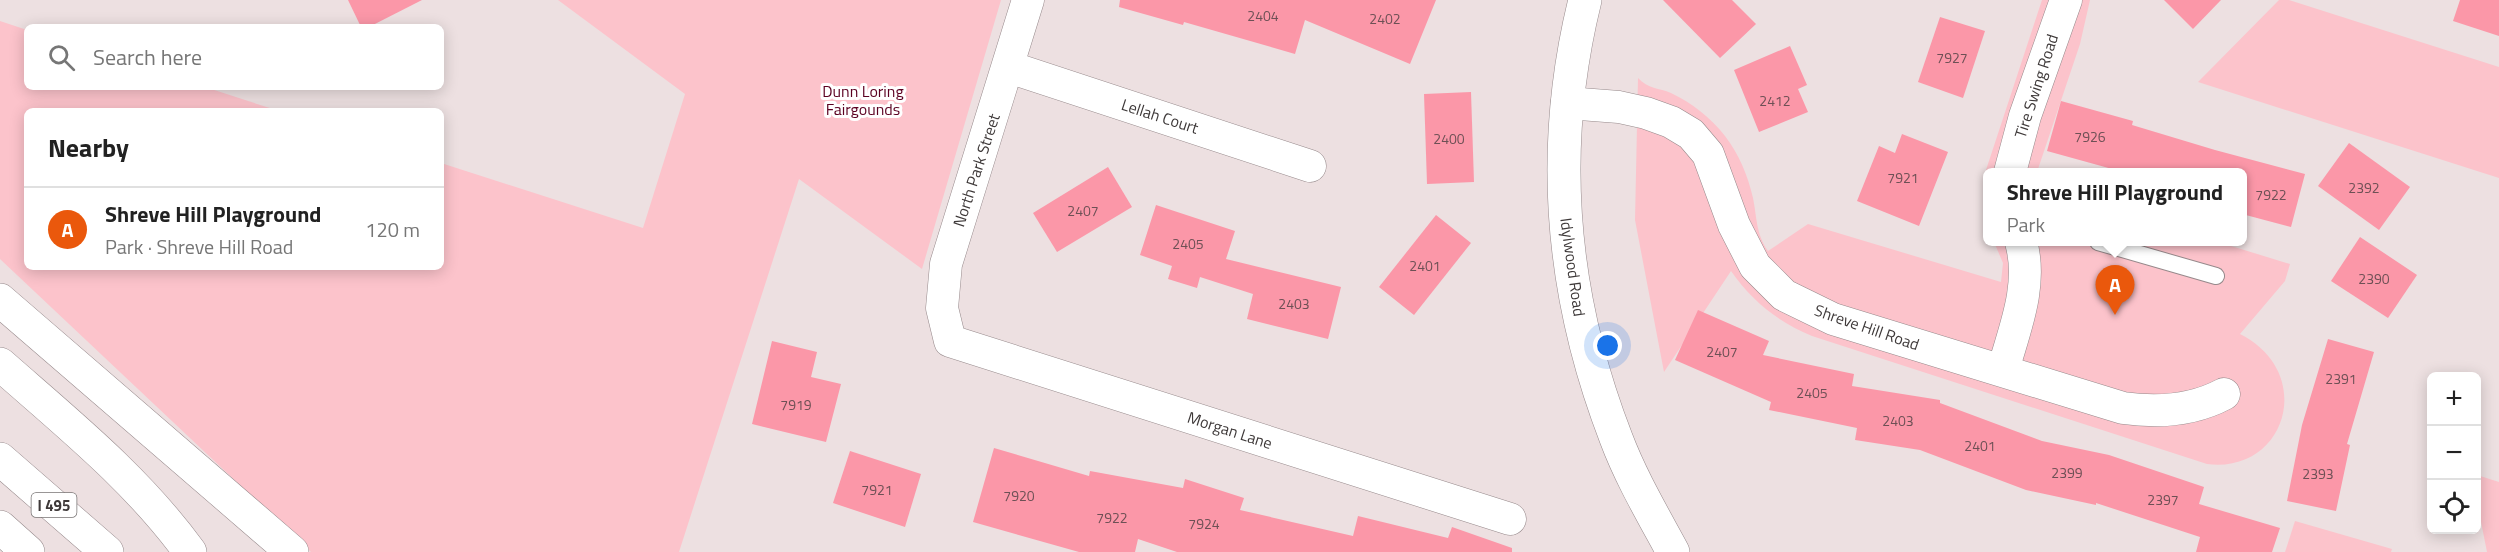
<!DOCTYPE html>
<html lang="en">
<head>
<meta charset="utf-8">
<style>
	:root { --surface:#fff; --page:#f6f6f6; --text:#222; --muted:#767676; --line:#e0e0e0; --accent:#ea580c }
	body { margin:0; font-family:"Titillium Web",sans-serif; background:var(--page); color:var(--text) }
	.controls { position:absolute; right:18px; bottom:18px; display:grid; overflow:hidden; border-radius:9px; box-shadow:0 3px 15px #0003 }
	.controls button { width:54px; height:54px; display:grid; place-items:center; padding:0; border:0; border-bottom:2px solid var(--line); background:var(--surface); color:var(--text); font:30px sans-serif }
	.you { position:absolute; left:1608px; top:346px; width:21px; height:21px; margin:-15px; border:4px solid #fff; border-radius:50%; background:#1a73e8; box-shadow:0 0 0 9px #1a73e833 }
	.badge { display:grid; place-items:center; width:39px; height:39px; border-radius:50%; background:var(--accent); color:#fff; font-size:20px; font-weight:700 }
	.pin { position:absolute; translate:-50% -50px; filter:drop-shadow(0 2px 3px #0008) }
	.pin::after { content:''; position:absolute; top:32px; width:21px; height:18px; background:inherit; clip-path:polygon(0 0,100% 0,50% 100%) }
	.popup { position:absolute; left:1983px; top:168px; width:264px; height:78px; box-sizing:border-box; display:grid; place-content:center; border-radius:9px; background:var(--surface); filter:drop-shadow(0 2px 4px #0005); font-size:20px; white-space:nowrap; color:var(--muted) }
	.popup b { font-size:22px; color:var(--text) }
	.popup::after { content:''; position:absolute; left:50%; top:100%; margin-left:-12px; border:12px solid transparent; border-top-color:var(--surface) }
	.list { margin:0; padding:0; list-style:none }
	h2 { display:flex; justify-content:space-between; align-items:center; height:78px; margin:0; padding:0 24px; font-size:26px }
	h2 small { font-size:20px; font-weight:400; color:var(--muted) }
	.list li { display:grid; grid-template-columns:39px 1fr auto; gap:18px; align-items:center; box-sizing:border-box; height:84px; padding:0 24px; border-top:2px solid var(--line) }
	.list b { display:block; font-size:22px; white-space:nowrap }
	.list p { margin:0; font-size:20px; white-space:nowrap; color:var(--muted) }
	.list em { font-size:20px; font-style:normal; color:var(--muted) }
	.icon { flex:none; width:33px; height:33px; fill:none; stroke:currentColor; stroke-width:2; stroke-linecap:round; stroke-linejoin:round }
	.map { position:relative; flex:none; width:2499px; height:552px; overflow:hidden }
	.search { position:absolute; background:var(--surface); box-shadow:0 3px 15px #0003; left:24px; top:24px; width:420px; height:66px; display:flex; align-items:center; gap:15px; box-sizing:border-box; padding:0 21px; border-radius:9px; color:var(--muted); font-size:22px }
	.panel { position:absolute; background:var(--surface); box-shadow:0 3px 15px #0003; left:24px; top:108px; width:420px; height:162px; border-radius:9px }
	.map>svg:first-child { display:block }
</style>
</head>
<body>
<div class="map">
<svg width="2499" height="552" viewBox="0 0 2499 552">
	<rect width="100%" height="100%" fill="#ede0e1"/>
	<g fill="#fcc3cb">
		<path d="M 558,0 L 1001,0 L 922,269 L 799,179 L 679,552 L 311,552 L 0,259 L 0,21 L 27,30 L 27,87 L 205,87 L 279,111 L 27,111 L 27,267 L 441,267 L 441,163 L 643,228 L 685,94 Z"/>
		<path d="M 2042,0 L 2090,0 L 2080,44 L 2037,172 L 1988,172 L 1988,224 L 1983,197 L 1986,170 Z"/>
		<path d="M 2279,0 L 2289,0 L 2499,67 L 2499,178 L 2198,82 Z"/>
		<path d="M 1638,78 C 1648,89 1659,88 1671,93 C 1692,103 1710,117 1725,136 C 1739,154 1748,176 1753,198 C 1757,218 1756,234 1768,251 L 1808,224 L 2001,282 L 2003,263 L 1994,242 L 2218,242 L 2290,264 L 2285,281 L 2240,334 C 2317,373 2286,474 2207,464 L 1812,336 C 1778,322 1752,301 1731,271 L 1664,372 L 1635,220 Z"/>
		<path d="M 2477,475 L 2499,482 L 2499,552 L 2487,552 L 2477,502 Z"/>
		<path d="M 2295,521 L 2392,549 L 2391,552 L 2285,552 Z"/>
	</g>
	<g fill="#fb97a8">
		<path d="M 348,0 L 422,0 L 369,27 L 361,27 Z"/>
		<path d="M 1120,0 L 1436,0 L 1410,64 L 1305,20 L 1295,54 L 1184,22 L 1183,25 L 1119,7 Z"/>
		<path d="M 1663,0 L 1732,0 L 1756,24 L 1720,58 Z"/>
		<path d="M 2164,0 L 2221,0 L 2193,29 Z"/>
		<path d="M 2460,0 L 2499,0 L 2499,36 L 2453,21 Z"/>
		<path d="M 1940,17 L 1985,31 L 1963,98 L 1918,82 Z"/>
		<path d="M 1790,46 L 1807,85 L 1798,89 L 1808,112 L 1759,132 L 1734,70 Z"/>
		<path d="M 1471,92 L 1474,182 L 1427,184 L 1424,94 Z"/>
		<path d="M 2061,101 L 2133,121 L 2132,125 L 2215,150 L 2305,174 L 2291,227 L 2242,214 L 2242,172 L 2123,172 L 2047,151 Z"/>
		<path d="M 1902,134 L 1948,152 L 1919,226 L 1857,201 L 1879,146 L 1895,153 Z"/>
		<path d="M 2349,143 L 2410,187 L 2379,230 L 2318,186 Z"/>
		<path d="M 1108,167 L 1132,207 L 1057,252 L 1033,213 Z"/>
		<path d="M 1156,205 L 1235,231 L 1226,259 L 1341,287 L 1328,339 L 1247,319 L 1253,294 L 1200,277 L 1197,288 L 1168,279 L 1172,266 L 1140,255 Z"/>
		<path d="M 1436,215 L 1471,243 L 1414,315 L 1379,287 Z"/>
		<path d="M 2360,237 L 2417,275 L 2388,318 L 2331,281 Z"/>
		<path d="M 1698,310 L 1769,341 L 1763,355 L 1854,374 L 1852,386 L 1940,400 L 1940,403 L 2042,441 L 2109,455 L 2204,487 L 2199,504 L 2280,528 L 2272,552 L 2196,552 L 2200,537 L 2096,503 L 2096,505 L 2026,490 L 1920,450 L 1855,440 L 1857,428 L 1769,410 L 1771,402 L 1675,360 Z"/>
		<path d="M 2328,339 L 2374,352 L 2347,444 L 2350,445 L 2336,511 L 2287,501 L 2302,425 Z"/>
		<path d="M 772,341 L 817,352 L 811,377 L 841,384 L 826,442 L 752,424 Z"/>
		<path d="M 994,448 L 1089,476 L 1090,471 L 1183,488 L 1185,479 L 1244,498 L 1240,510 L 1353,536 L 1358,516 L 1448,538 L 1452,527 L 1512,548 L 1512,552 L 1177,552 L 1138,539 L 1135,552 L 1079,552 L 973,522 Z"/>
		<path d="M 850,451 L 921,474 L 905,527 L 833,503 Z"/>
	</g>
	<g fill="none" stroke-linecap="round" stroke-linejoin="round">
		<g stroke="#96898b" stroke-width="18">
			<path id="lane" d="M 2098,242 L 2216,276"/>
		</g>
		<g stroke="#96898b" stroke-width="33">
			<g id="street">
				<path d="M 1028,0 L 946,264 L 942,308 L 950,341 L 1510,519"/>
				<path d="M 1009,67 L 1310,166"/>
				<path d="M 1567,103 L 1619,107 L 1646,113 L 1671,122 L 1691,134 L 1708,154 L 1734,225 L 1755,266 L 1784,295 L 1833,319 L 2123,408 C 2158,413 2192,411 2224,394"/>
				<path d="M 2010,172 L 2025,116 L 2066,0"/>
				<path d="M 2003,370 C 2015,328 2033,285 2021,242"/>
			</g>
		</g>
		<g stroke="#96898b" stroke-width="34">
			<path id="secondary" d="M 1585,0 C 1548,149 1561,296 1616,438 C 1631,478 1653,515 1673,552"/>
		</g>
		<g stroke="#96898b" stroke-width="34">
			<g id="highway">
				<path d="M 0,300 L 292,552"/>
				<path d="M 0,364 C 67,423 137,479 190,552"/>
				<path d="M 0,459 L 107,552"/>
				<path d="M 0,527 L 28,552"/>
			</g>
		</g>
		<use href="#lane" stroke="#fff" stroke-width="16"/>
		<use href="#street" stroke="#fff" stroke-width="32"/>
		<use href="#secondary" stroke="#fff" stroke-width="33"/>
		<use href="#highway" stroke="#fff" stroke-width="33"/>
	</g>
	<g text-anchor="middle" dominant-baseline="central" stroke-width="6" stroke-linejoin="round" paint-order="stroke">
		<g font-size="14" fill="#6d5055">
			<text x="1263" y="15">2404</text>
			<text x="1385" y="18">2402</text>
			<text x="1952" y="57">7927</text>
			<text x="1775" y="100">2412</text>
			<text x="2090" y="136">7926</text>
			<text x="1449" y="138">2400</text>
			<text x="1903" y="177">7921</text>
			<text x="2364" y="187">2392</text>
			<text x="2271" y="194">7922</text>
			<text x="1083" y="210">2407</text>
			<text x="1188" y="243">2405</text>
			<text x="1425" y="265">2401</text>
			<text x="2374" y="278">2390</text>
			<text x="1294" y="303">2403</text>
			<text x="1722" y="351">2407</text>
			<text x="2341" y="378">2391</text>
			<text x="1812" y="392">2405</text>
			<text x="796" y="404">7919</text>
			<text x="1898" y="420">2403</text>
			<text x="1980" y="445">2401</text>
			<text x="2067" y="472">2399</text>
			<text x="2318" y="473">2393</text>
			<text x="877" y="489">7921</text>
			<text x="1019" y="495">7920</text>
			<text x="2163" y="499">2397</text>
			<text x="1112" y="517">7922</text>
			<text x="1204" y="523">7924</text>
		</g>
		<rect fill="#fff" stroke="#787474" stroke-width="1.5" x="31.5" y="493" width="45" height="24" rx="4.5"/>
		<g font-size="15" font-weight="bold" fill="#3e3939">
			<text x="54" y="505">I 495</text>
		</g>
		<g font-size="16" fill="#3e3939" stroke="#fff">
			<text transform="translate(2036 86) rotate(-72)">Tire Swing Road</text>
			<text transform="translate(1160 116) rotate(18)">Lellah Court</text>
			<text transform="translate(976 170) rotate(-72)">North Park Street</text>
			<text transform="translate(1573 267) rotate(82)">Idylwood Road</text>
			<text transform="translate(1867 327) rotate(19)">Shreve Hill Road</text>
			<text transform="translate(1230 430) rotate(18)">Morgan Lane</text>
		</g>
		<g font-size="16" fill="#5b0021" stroke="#fff">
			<text x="863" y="91">Dunn Loring<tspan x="863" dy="18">Fairgounds</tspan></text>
		</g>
	</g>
</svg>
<div class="controls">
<button>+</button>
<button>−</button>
<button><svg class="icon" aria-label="locate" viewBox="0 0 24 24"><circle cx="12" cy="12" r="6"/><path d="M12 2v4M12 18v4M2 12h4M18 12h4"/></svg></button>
</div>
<div class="you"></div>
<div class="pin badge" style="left:2115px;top:315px">A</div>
<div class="popup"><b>Shreve Hill Playground</b>Park</div>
<div class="search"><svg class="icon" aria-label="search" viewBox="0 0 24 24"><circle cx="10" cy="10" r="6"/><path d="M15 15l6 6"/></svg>Search here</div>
<section class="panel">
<h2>Nearby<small></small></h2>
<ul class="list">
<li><span class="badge">A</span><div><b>Shreve Hill Playground</b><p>Park · Shreve Hill Road</p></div><em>120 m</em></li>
</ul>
</section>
</div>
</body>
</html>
